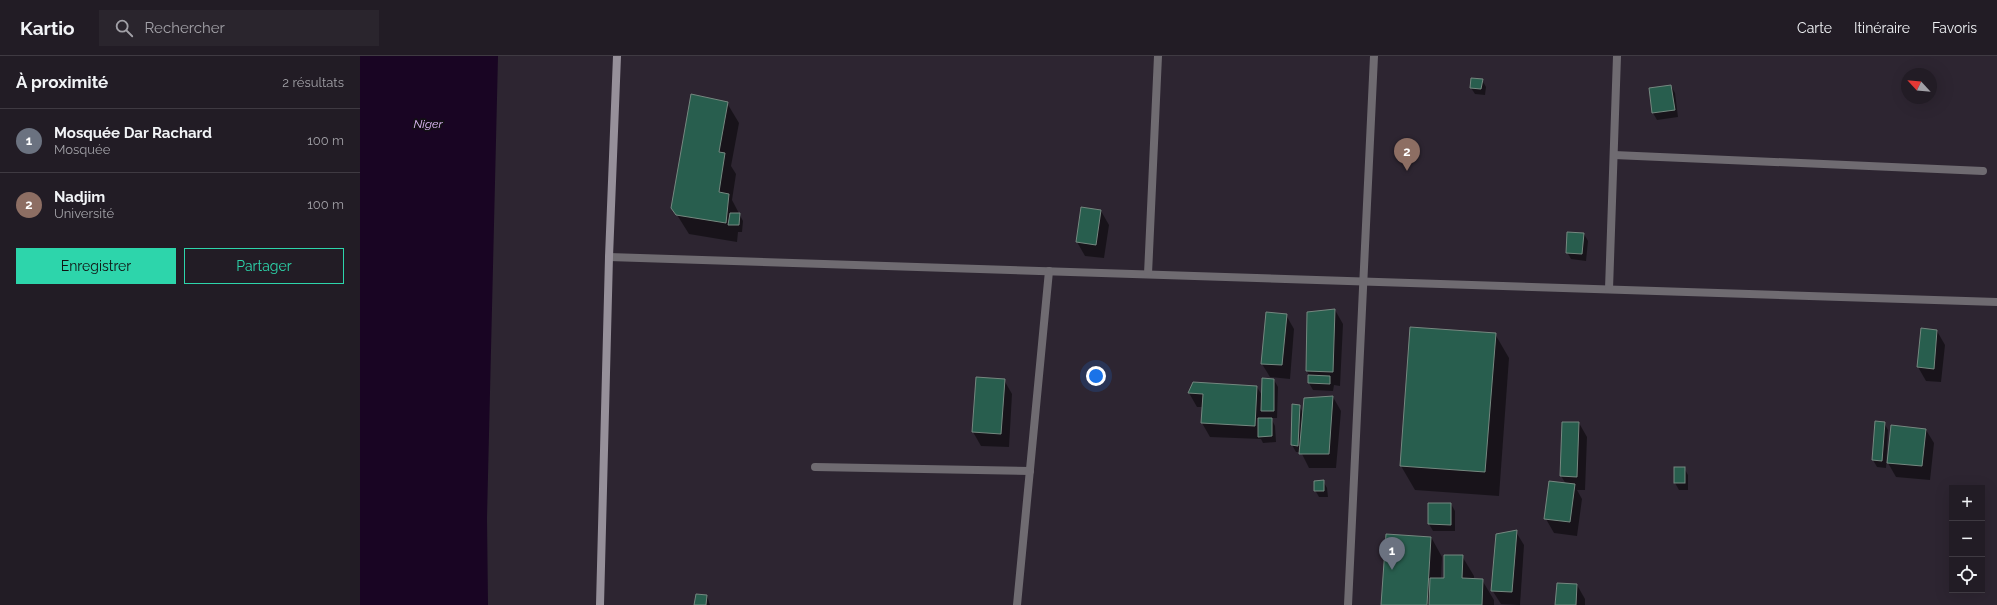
<!DOCTYPE html>
<html lang="fr">
<head>
<meta charset="utf-8">
<style>
	:root { --surface:#221c25; --page:#2a252d; --text:#f1f3f6; --muted:#a2a1a7; --line:#3f3a42; --accent:#2dd5ab }
	body { margin:0; font-family:Raleway,sans-serif; background:var(--page); color:var(--text) }
	.controls { position:absolute; right:12px; bottom:12px; display:grid; overflow:hidden; border-radius:0px; box-shadow:0 4px 16px #0002 }
	.controls button { width:36px; height:36px; display:grid; place-items:center; padding:0; border:0; border-bottom:1px solid var(--line); background:var(--surface); color:var(--text); font:20px sans-serif }
	.compass { position:absolute; left:1541px; top:12px; width:36px; height:36px; border-radius:50%; background:var(--surface); box-shadow:0 4px 16px #0002; rotate:296deg }
	.you { position:absolute; left:736px; top:320px; width:14px; height:14px; margin:-10px; border:3px solid #fff; border-radius:50%; background:#1a73e8; box-shadow:0 0 0 6px #1a73e833 }
	.badge { display:grid; place-items:center; width:26px; height:26px; border-radius:50%; background:var(--accent); color:#fff; font-size:13px; font-weight:700 }
	.pin { position:absolute; translate:-50% -33px; filter:drop-shadow(0 1px 2px #0008) }
	.pin::after { content:''; position:absolute; top:21px; width:14px; height:12px; background:inherit; clip-path:polygon(0 0,100% 0,50% 100%) }
	.list { margin:0; padding:0; list-style:none }
	h2 { display:flex; justify-content:space-between; align-items:center; height:52px; margin:0; padding:0 16px; font-size:17px }
	h2 small { font-size:13px; font-weight:400; color:var(--muted) }
	.list li { display:grid; grid-template-columns:26px 1fr auto; gap:12px; align-items:center; box-sizing:border-box; height:64px; padding:0 16px; border-top:1px solid var(--line) }
	.list b { display:block; font-size:15px; white-space:nowrap }
	.list p { margin:0; font-size:13px; white-space:nowrap; color:var(--muted) }
	.list em { font-size:13px; font-style:normal; color:var(--muted) }
	.actions { display:flex; gap:8px; padding:12px 16px }
	.actions a { flex:1; padding:9px 0; border:1px solid var(--accent); border-radius:0px; text-align:center; font-size:14px; color:var(--accent) }
	.actions .main { background:var(--accent); color:#111 }
	.icon { flex:none; width:22px; height:22px; fill:none; stroke:currentColor; stroke-width:2; stroke-linecap:round; stroke-linejoin:round }
	.map { position:relative; flex:none; width:1637px; height:549px; overflow:hidden }
	header { display:flex; align-items:center; gap:24px; box-sizing:border-box; height:56px; padding:0 20px; background:var(--surface); border-bottom:1px solid var(--line) }
	header strong { font-size:19px }
	nav { display:flex; gap:22px; margin-inline-start:auto; font-size:14px }
	.search { width:280px; height:36px; background:var(--page); display:flex; align-items:center; gap:10px; box-sizing:border-box; padding:0 14px; border-radius:0px; color:var(--muted); font-size:15px }
	main { display:flex }
	aside { flex:1; background:var(--surface) }
	.map>svg:first-child { display:block }
</style>
</head>
<body>
<header>
<strong>Kartio</strong>
<div class="search"><svg class="icon" aria-label="search" viewBox="0 0 24 24"><circle cx="10" cy="10" r="6"/><path d="M15 15l6 6"/></svg>Rechercher</div>
<nav><a>Carte</a><a>Itinéraire</a><a>Favoris</a></nav>
</header>
<main>
<aside>
<h2>À proximité<small>2 résultats</small></h2>
<ul class="list">
<li><span class="badge" style="background:#6b7280">1</span><div><b>Mosquée Dar Rachard</b><p>Mosquée</p></div><em>100 m</em></li>
<li><span class="badge" style="background:#8d6e63">2</span><div><b>Nadjim</b><p>Université</p></div><em>100 m</em></li>
</ul>
<div class="actions"><a class="main">Enregistrer</a><a>Partager</a></div>
</aside>
<div class="map">
<svg width="1637" height="549" viewBox="0 0 1637 549">
	<rect width="100%" height="100%" fill="#2d2531"/>
	<path fill="#190523" d="M 0,0 L 138,0 L 127,462 L 128,549 L 0,549 Z"/>
	<g fill="#0007">
		<path d="M 1122,24 L 1126,31 L 1125,39 L 1115,38 L 1111,32 Z"/>
		<path d="M 1311,30 L 1315,37 L 1318,61 L 1297,64 L 1293,57 L 1290,33 Z"/>
		<path d="M 367,47 L 379,67 L 371,110 L 376,118 L 372,144 L 383,165 L 382,176 L 378,176 L 377,186 L 329,178 L 312,151 Z"/>
		<path d="M 741,155 L 749,169 L 744,202 L 725,200 L 717,186 Z"/>
		<path d="M 1224,178 L 1228,185 L 1226,205 L 1211,203 L 1207,196 Z"/>
		<path d="M 975,254 L 983,268 L 980,330 L 974,329 L 973,335 L 953,334 L 949,327 L 949,319 L 947,315 Z"/>
		<path d="M 926,259 L 934,273 L 930,323 L 910,321 L 902,308 Z"/>
		<path d="M 1577,275 L 1585,289 L 1581,326 L 1566,325 L 1558,311 Z"/>
		<path d="M 1135,278 L 1149,302 L 1139,440 L 1055,434 L 1041,410 Z"/>
		<path d="M 644,324 L 652,338 L 649,391 L 621,390 L 613,376 Z"/>
		<path d="M 914,324 L 918,331 L 917,362 L 911,362 L 915,370 L 916,386 L 903,387 L 901,383 L 850,381 L 842,367 L 843,351 L 837,351 L 829,337 L 897,331 L 903,341 Z"/>
		<path d="M 973,341 L 981,355 L 976,412 L 949,412 L 941,396 L 936,396 L 932,389 L 933,349 L 939,350 L 944,358 Z"/>
		<path d="M 1219,367 L 1227,381 L 1225,434 L 1217,434 L 1222,443 L 1217,480 L 1194,477 L 1186,463 L 1206,428 L 1201,420 Z"/>
		<path d="M 1524,367 L 1528,374 L 1526,412 L 1517,411 L 1513,404 Z"/>
		<path d="M 1566,374 L 1574,387 L 1570,424 L 1536,421 L 1528,407 Z"/>
		<path d="M 1324,412 L 1328,419 L 1328,434 L 1319,434 L 1315,427 Z"/>
		<path d="M 963,425 L 967,432 L 968,441 L 959,441 L 955,434 Z"/>
		<path d="M 1069,448 L 1091,448 L 1095,455 L 1095,475 L 1073,475 L 1069,468 Z"/>
		<path d="M 1156,476 L 1164,489 L 1160,549 L 1141,548 L 1132,534 Z"/>
		<path d="M 1071,481 L 1082,501 L 1081,523 L 1085,523 L 1102,500 L 1114,520 L 1114,523 L 1122,524 L 1134,544 L 1134,549 L 1022,549 Z"/>
		<path d="M 1217,529 L 1225,543 L 1225,549 L 1196,549 Z"/>
		<path d="M 347,540 L 350,549 L 335,549 Z"/>
	</g>
	<g fill="#285e4e" stroke="#758880">
		<path d="M 1111,22 L 1123,23 L 1121,33 L 1110,32 Z"/>
		<path d="M 1311,29 L 1315,54 L 1292,57 L 1289,32 Z"/>
		<path d="M 331,38 L 368,46 L 359,96 L 365,97 L 359,136 L 369,138 L 366,167 L 316,159 L 311,152 Z"/>
		<path d="M 721,151 L 741,154 L 736,189 L 716,186 Z"/>
		<path d="M 370,157 L 380,157 L 379,169 L 368,169 Z"/>
		<path d="M 1207,176 L 1224,177 L 1222,198 L 1206,197 Z"/>
		<path d="M 975,253 L 973,316 L 946,315 L 947,256 Z"/>
		<path d="M 906,256 L 927,258 L 922,309 L 901,308 Z"/>
		<path d="M 1050,271 L 1136,277 L 1125,416 L 1040,410 Z"/>
		<path d="M 1561,272 L 1577,274 L 1574,313 L 1557,311 Z"/>
		<path d="M 948,319 L 970,320 L 970,328 L 948,327 Z"/>
		<path d="M 616,321 L 645,323 L 641,378 L 612,376 Z"/>
		<path d="M 902,322 L 914,323 L 914,355 L 901,355 Z"/>
		<path d="M 833,326 L 897,330 L 895,370 L 841,367 L 843,338 L 828,337 Z"/>
		<path d="M 973,340 L 969,398 L 939,398 L 944,342 Z"/>
		<path d="M 932,348 L 940,349 L 938,390 L 931,389 Z"/>
		<path d="M 898,362 L 912,362 L 912,380 L 898,381 Z"/>
		<path d="M 1515,365 L 1525,366 L 1522,405 L 1512,404 Z"/>
		<path d="M 1202,366 L 1219,366 L 1217,421 L 1200,420 Z"/>
		<path d="M 1531,369 L 1566,373 L 1562,410 L 1527,407 Z"/>
		<rect x="1314" y="411" width="11" height="16"/>
		<path d="M 964,424 L 964,435 L 954,435 L 954,425 Z"/>
		<path d="M 1189,425 L 1215,428 L 1210,466 L 1184,463 Z"/>
		<path d="M 1068,447 L 1091,447 L 1091,469 L 1068,468 Z"/>
		<path d="M 1157,474 L 1152,536 L 1131,535 L 1136,478 Z"/>
		<path d="M 1026,478 L 1071,481 L 1067,549 L 1021,549 Z"/>
		<path d="M 1084,499 L 1103,499 L 1102,522 L 1123,523 L 1122,549 L 1069,549 L 1070,522 L 1084,522 Z"/>
		<path d="M 1197,527 L 1217,528 L 1216,549 L 1195,549 Z"/>
		<path d="M 336,538 L 347,539 L 346,549 L 334,549 Z"/>
	</g>
	<g fill="none" stroke-linecap="round" stroke-linejoin="round">
		<g stroke="#6f6b71" stroke-width="8">
			<path d="M 1254,99 L 1623,115"/>
			<path d="M 249,201 L 1637,246"/>
			<path d="M 788,218 L 798,0"/>
			<path d="M 1249,233 L 1257,0"/>
			<path d="M 455,411 L 670,415"/>
			<path d="M 657,549 L 689,215"/>
			<path d="M 988,549 L 1014,0"/>
		</g>
		<path stroke="#96909a" stroke-width="8" d="M 240,549 L 249,201 L 257,0"/>
	</g>
	<g text-anchor="middle" dominant-baseline="central" stroke-width="3.5" stroke-linejoin="round" paint-order="stroke">
		<g font-size="12" font-style="italic" fill="#e4befd" stroke="#131015">
			<text x="68" y="68">Niger</text>
		</g>
	</g>
</svg>
<div class="controls">
<button>+</button>
<button>−</button>
<button><svg class="icon" aria-label="locate" viewBox="0 0 24 24"><circle cx="12" cy="12" r="6"/><path d="M12 2v4M12 18v4M2 12h4M18 12h4"/></svg></button>
</div>
<svg class="compass" viewBox="-18 -18 36 36"><path d="M0-13l5 13h-10z" fill="#e53935"/><path d="M0 13l5-13h-10z" fill="#a2a1a7"/></svg>
<div class="you"></div>
<div class="pin badge" style="left:1032px;top:514px;background:#6b7280">1</div>
<div class="pin badge" style="left:1047px;top:115px;background:#8d6e63">2</div>
</div>
</main>
</body>
</html>
